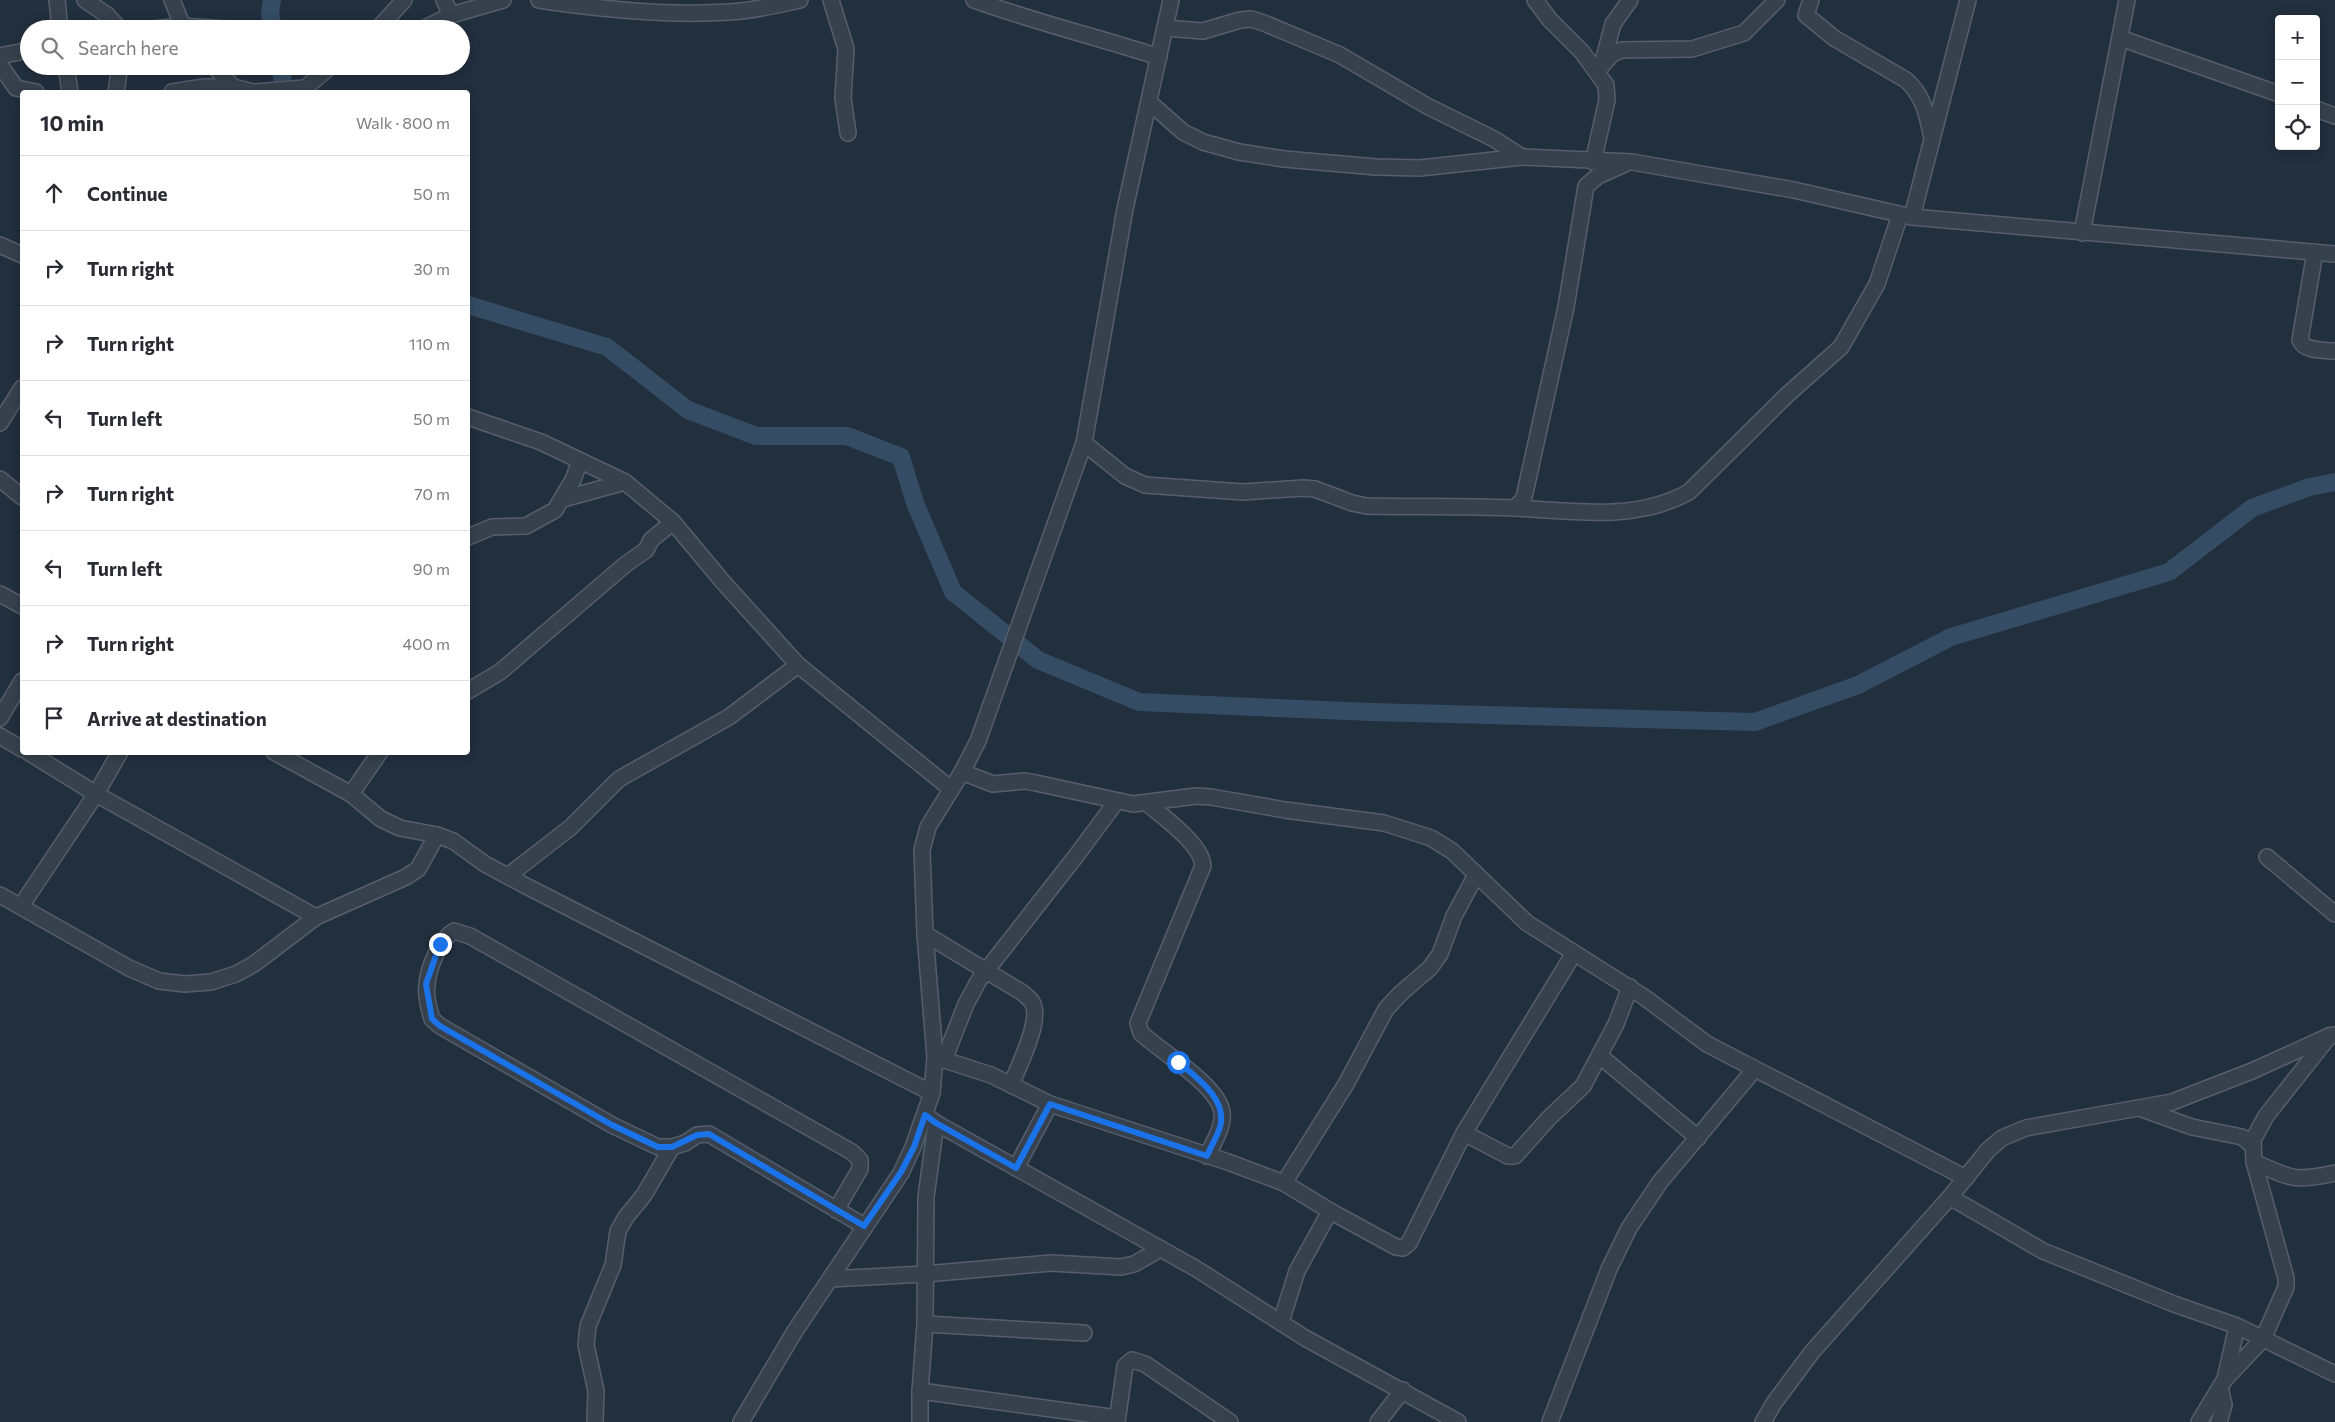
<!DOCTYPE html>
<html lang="en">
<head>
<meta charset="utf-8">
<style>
	:root { --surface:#fff; --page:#f7f7f7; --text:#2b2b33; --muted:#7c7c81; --line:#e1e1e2 }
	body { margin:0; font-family:Commissioner,sans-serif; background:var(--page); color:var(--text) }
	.controls { position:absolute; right:15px; top:15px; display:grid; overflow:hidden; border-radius:5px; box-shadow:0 2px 12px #0003 }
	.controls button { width:45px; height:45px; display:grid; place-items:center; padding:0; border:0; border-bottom:1px solid var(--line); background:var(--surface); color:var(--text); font:25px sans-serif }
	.stop { position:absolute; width:15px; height:15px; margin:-11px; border:4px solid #1a73e8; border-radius:50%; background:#fff }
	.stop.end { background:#1a73e8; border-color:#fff; box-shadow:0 1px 5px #0008 }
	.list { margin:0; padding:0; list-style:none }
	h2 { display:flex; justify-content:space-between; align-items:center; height:65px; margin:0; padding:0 20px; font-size:21px }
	h2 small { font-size:16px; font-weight:400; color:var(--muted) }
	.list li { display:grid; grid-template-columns:32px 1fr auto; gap:15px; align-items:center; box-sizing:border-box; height:75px; padding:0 20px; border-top:1px solid var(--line) }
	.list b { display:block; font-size:19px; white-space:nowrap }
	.list em { font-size:16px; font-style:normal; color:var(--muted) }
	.icon { flex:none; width:28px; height:28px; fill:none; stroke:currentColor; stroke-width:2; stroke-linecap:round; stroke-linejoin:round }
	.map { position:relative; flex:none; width:2335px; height:1422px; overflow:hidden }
	.search { position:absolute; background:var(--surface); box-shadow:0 2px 12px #0003; left:20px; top:20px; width:450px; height:55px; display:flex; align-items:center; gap:12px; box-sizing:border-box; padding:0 18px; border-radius:28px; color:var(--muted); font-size:19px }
	.panel { position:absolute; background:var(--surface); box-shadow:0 2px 12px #0003; left:20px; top:90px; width:450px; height:665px; border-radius:5px }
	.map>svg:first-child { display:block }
</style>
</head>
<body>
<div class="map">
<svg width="2335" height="1422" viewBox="0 0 2335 1422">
	<rect width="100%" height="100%" fill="#222f3d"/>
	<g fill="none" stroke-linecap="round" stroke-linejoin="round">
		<g stroke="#354c65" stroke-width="18">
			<path d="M 272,0 L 270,13 L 273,29"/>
			<path d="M 280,66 L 285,92"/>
			<path d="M 468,305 L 607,347 L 688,410 L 756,436 L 847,436 L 901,457 L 915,503 L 953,592 L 1038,660 L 1139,702 L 1371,712 L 1755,722 L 1858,685 L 1951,637 L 2169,572 L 2252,508 L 2309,487 L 2335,482"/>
		</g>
		<g stroke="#545f6b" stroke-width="18">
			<g id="minor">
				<path d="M 57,0 L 60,29"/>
				<path d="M 85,0 L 107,15 L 120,29"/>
				<path d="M 172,0 L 184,29"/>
				<path d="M 444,0 L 451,15"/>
				<path d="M 539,0 C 601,9 666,16 729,12 C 753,11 777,5 800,0"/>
				<path d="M 831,0 L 846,49 L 843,98 L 848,133"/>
				<path d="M 974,0 C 1035,22 1097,37 1159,57"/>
				<path d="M 1535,0 L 1550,20 L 1582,52 L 1606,85 L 1607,100 L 1593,162"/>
				<path d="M 1811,0 L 1806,15 L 1834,38 L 1906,80 C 1922,94 1927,113 1931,134"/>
				<path d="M 1165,28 L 1203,31 L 1240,20 L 1251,19 L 1264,23 L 1340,55 L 1427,106 L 1494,139 L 1522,157"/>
				<path d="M 153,29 L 182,26 L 225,29"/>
				<path d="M 378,29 L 404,0"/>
				<path d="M 423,29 L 451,15 L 503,0"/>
				<path d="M 2120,38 L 2279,94"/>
				<path d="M 0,56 L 29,50"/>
				<path d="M 0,65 L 16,88 L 36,92"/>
				<path d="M 1602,65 L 1613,24 L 1630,0"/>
				<path d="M 66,66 L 70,92"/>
				<path d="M 214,66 L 233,87 L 253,92 L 305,88 L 331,66"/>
				<path d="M 1601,67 L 1612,54 L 1622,50 L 1692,49 L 1744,33 L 1777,0"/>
				<path d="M 116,92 L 120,66"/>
				<path d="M 172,92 L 204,87 L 233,87"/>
				<path d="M 1149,102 L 1183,132 L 1203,142 L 1239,152 L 1284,159 L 1376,167 L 1420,168 L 1522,157 L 1632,162 L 1794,190 L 1912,217 L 2335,254"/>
				<path d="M 2316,109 L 2335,116"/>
				<path d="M 1912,217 L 1968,0"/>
				<path d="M 2082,233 L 2127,0"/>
				<path d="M 0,245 L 22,255"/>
				<path d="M 2315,252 L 2300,340 C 2305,352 2324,350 2335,351"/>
				<path d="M 468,417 L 541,442 L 625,482 L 673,522 L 723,582 L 798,665 L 951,789"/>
				<path d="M 0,423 L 22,388"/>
				<path d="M 1084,443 L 1125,476 L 1145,485 L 1243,492 L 1303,488 L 1315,489 L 1352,503 L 1366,506 C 1415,507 1465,506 1514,508 C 1572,511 1635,522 1689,492 L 1787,395 L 1841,347 L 1877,284 L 1900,215"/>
				<path d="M 0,479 L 22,497"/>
				<path d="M 563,499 L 625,482"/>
				<path d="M 1514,508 L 1523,500 L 1525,493 L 1566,307 L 1586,186 L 1598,176 L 1625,164"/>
				<path d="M 468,537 L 492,527 L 526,526 L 555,510 L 573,480 L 580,461"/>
				<path d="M 0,594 L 22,606"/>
				<path d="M 468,691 L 500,672 L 626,564 L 646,550 L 651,540 L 673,522"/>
				<path d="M 0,718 L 22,681"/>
				<path d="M 0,736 L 22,749"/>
				<path d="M 28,752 L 96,794 L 316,917 L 406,877 L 418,869 L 437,835"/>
				<path d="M 274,752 L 351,794 L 381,819 L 400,828 L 437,835 L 453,841 L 485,864 L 526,886 L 932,1093"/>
				<path d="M 962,772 L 993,784 L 1025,781 L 1036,783 L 1133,804 L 1196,796 L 1211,797 L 1285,810 L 1384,823 L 1431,838 L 1452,851 L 1527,923 L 1644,997 L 1707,1044 L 1966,1178"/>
				<path d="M 351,794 L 380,752"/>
				<path d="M 1148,804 C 1164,818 1202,844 1203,866 L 1138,1023 L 1141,1033 C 1161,1052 1218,1085 1222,1112 C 1224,1127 1213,1143 1207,1156"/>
				<path d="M 2267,857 L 2335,914"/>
				<path d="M 508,876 L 571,827 L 619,779 L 729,717 L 798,665"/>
				<path d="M 0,895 L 129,968 L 159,981 L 185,984 L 211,982 L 236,974 L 254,964 L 316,917"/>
				<path d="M 21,906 L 96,794 L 120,752"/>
				<path d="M 925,934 L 1023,993 C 1026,996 1030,999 1032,1002 C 1043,1019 1018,1067 1011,1085"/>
				<path d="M 1600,1056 L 1698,1138"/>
				<path d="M 935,1057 L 991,1075 L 1050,1104 L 1228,1162 L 1284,1183 L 1330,1211 L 1396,1247 L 1403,1248 L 1409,1243 L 1464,1133 L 1574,953"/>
				<path d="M 944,1060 L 966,1004 L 979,980 L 1076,856 L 1116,802"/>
				<path d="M 2142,1109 L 2192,1127 L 2242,1137 L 2253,1146"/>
				<path d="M 925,1115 L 936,1123 L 1195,1268 L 1305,1338 L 1458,1422"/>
				<path d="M 1464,1133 L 1508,1156 L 1515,1156 L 1549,1118 L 1583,1086 L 1616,1024 L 1630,987"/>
				<path d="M 2254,1162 C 2292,1179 2294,1182 2335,1173"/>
				<path d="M 1016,1168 L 1050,1104"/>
				<path d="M 1284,1183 L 1346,1084 L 1386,1009 L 1401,993 L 1430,968 L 1440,954 L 1454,916 L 1476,875"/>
				<path d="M 1950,1197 L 2043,1251 L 2174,1304 L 2237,1326 L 2335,1374"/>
				<path d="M 836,1210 L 860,1169 L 860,1160 L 852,1152 L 470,936 L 454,931 C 440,939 428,968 427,985 C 425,995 429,1009 432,1019 L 440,1026 L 612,1125 L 658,1147 L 672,1147 L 685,1143 L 697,1135 L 709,1134 L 864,1226"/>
				<path d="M 830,1279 L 925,1274 L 1051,1263 L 1121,1267 L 1134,1264 L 1159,1250"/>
				<path d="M 1281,1322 L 1297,1271 L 1330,1211"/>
				<path d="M 925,1324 L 1084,1333"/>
				<path d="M 2225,1379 L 2263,1339 L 2286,1287 L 2286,1278 L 2254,1162 L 2253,1140 L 2266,1116 L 2327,1039"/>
				<path d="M 920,1391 L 1117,1418"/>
				<path d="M 595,1422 L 596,1391 L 586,1345 L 588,1326 L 613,1265 L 618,1231 L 626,1217 L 644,1195 L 672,1147"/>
				<path d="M 741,1422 L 795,1331 L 901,1173 L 913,1147 L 932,1093 L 935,1057 L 925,934 L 922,850 L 928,827 L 962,772 L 978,741 L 1084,443 L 1125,209 L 1171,0"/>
				<path d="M 920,1422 L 920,1391 L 925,1324 L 926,1197 L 936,1123"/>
				<path d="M 1117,1422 L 1125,1366 L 1132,1360 L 1145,1364 L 1230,1422"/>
				<path d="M 1378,1422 L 1403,1390"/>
				<path d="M 1550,1422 L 1609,1269 L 1629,1228 L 1660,1182 L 1754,1070"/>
				<path d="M 1763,1422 L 1774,1403 L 1812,1352 L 1950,1197 L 1988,1150 L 2002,1138 L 2026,1128 L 2172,1102 L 2252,1071 L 2329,1036 L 2335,1035"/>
				<path d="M 2199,1422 L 2225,1379 L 2237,1326"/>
				<path d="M 2219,1422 L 2224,1405 L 2220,1387"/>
			</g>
		</g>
		<use href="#minor" stroke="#36414d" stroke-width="15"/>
	</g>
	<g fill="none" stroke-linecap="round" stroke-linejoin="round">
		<path stroke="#1a73e8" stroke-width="6" d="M 440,944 L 426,984 L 432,1019 L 440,1026 L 612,1125 L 658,1147 L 672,1147 L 697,1135 L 709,1134 L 864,1226 L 901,1172 L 914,1147 L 925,1115 L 936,1123 L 1016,1168 L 1050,1104 L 1207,1156 C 1211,1146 1217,1137 1220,1127 C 1228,1099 1196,1077 1178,1062"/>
	</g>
</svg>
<div class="controls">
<button>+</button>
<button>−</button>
<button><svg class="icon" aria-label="locate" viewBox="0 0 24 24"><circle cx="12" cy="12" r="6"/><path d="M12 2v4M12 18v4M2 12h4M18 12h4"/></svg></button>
</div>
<div class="stop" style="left:1178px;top:1062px"></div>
<div class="stop end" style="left:440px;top:944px"></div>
<div class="search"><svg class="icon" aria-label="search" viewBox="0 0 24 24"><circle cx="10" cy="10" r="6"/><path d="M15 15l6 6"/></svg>Search here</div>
<section class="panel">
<h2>10 min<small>Walk · 800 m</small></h2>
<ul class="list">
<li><svg class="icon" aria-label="ahead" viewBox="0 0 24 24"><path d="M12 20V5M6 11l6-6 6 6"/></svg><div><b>Continue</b></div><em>50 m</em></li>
<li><svg class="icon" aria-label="right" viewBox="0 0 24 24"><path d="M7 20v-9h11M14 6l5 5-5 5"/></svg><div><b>Turn right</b></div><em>30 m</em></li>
<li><svg class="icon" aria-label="right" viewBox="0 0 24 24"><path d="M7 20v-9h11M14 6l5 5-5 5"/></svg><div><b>Turn right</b></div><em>110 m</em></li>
<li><svg class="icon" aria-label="left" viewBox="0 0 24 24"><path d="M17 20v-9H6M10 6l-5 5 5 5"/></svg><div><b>Turn left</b></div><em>50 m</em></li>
<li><svg class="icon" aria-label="right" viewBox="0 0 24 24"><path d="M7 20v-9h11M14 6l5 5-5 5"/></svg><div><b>Turn right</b></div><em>70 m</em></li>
<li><svg class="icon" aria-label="left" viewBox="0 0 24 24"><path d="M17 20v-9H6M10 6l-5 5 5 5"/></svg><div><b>Turn left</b></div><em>90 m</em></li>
<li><svg class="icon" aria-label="right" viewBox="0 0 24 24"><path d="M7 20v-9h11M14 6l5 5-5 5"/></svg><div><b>Turn right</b></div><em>400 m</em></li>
<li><svg class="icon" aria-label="arrive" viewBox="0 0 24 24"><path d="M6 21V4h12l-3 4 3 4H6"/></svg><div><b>Arrive at destination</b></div></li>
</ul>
</section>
</div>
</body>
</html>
